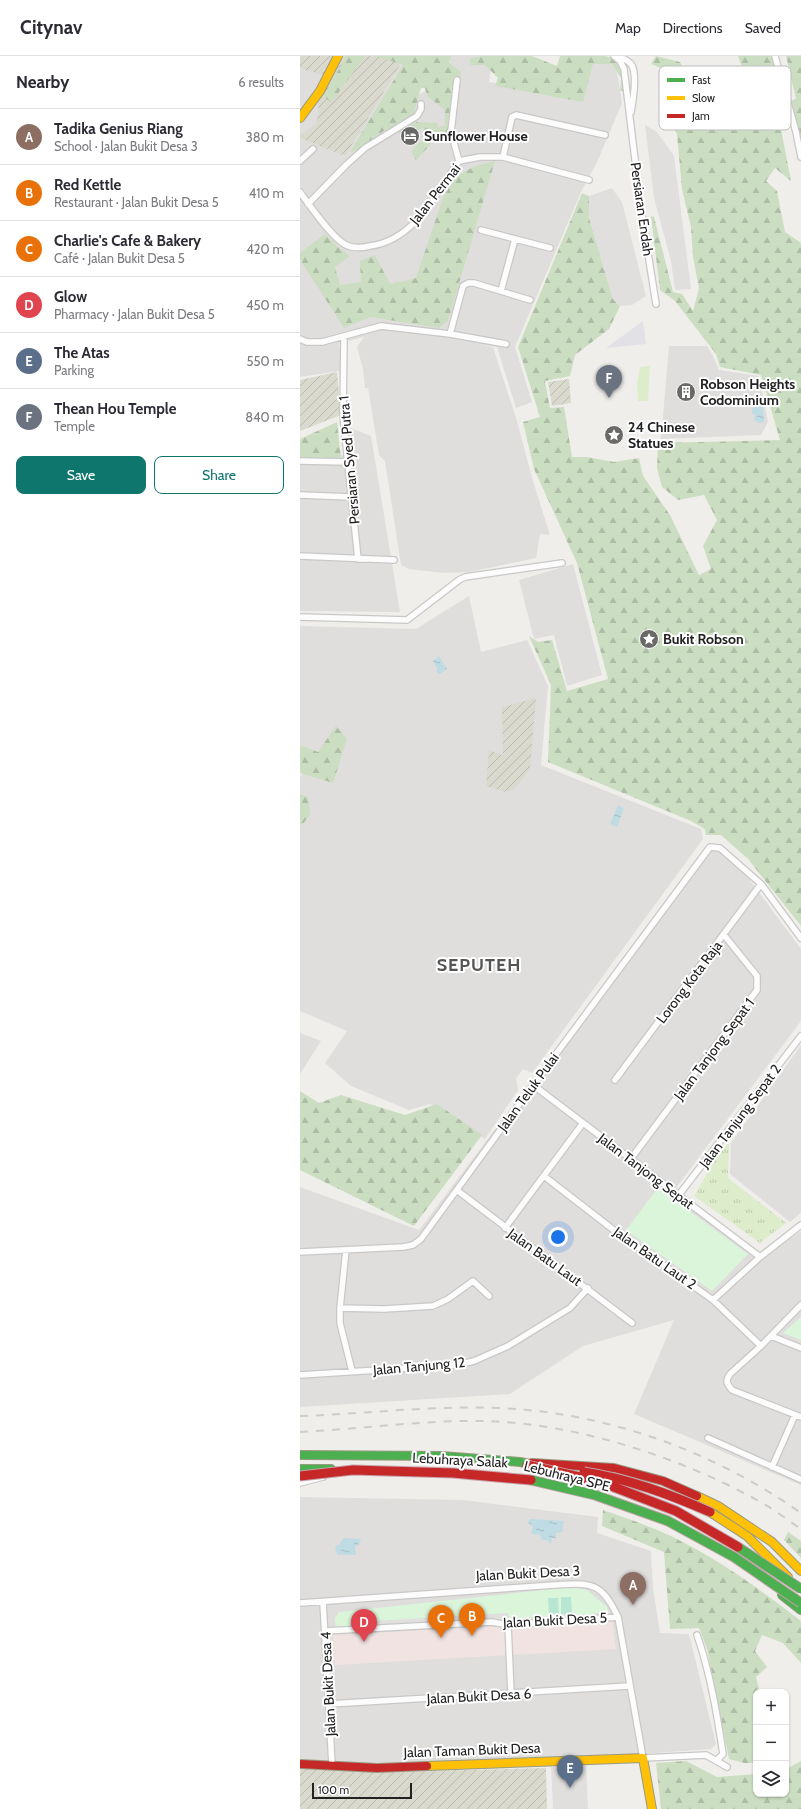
<!DOCTYPE html>
<html lang="en">
<head>
<meta charset="utf-8">
<style>
  :root { --surface:#fff; --page:#f7f7f7; --text:#2b2b33; --muted:#7c7c81; --line:#e1e1e2; --accent:#0f766e }
  body { margin:0; font-family:Cabin,sans-serif; background:var(--page); color:var(--text) }
  .controls { position:absolute; right:12px; bottom:12px; display:grid; overflow:hidden; border-radius:8px; box-shadow:0 1px 3px #0004 }
  .controls button { width:36px; height:36px; display:grid; place-items:center; padding:0; border:0; border-bottom:1px solid var(--line); background:var(--surface); color:var(--text); font:20px sans-serif }
  .scale { position:absolute; left:12px; bottom:10px; width:100px; box-sizing:border-box; padding-left:4px; border:2px solid #222; border-top:0; font-size:11px; line-height:14px; white-space:nowrap; color:#222; -webkit-text-stroke:3px #fff; paint-order:stroke }
  .you { position:absolute; left:258px; top:1181px; width:14px; height:14px; margin:-10px; border:3px solid #fff; border-radius:50%; background:#1a73e8; box-shadow:0 0 0 6px #1a73e833 }
  .badge { display:grid; place-items:center; width:26px; height:26px; border-radius:50%; background:var(--accent); color:#fff; font-size:13px; font-weight:700 }
  .pin { position:absolute; translate:-50% -33px; filter:drop-shadow(0 1px 2px #0008) }
  .pin::after { content:''; position:absolute; top:21px; width:14px; height:12px; background:inherit; clip-path:polygon(0 0,100% 0,50% 100%) }
  .list { margin:0; padding:0; list-style:none }
  h2 { display:flex; justify-content:space-between; align-items:center; height:52px; margin:0; padding:0 16px; font-size:17px }
  h2 small { font-size:13px; font-weight:400; color:var(--muted) }
  .list li { display:grid; grid-template-columns:26px 1fr auto; gap:12px; align-items:center; box-sizing:border-box; height:56px; padding:0 16px; border-top:1px solid var(--line) }
  .list b { display:block; font-size:15px; white-space:nowrap }
  .list p { margin:0; font-size:13px; white-space:nowrap; color:var(--muted) }
  .list em { font-size:13px; font-style:normal; color:var(--muted) }
  .actions { display:flex; gap:8px; padding:12px 16px }
  .actions a { flex:1; padding:9px 0; border:1px solid var(--accent); border-radius:8px; text-align:center; font-size:14px; color:var(--accent) }
  .actions .main { background:var(--accent); color:#fff }
  .icon { flex:none; width:22px; height:22px; fill:none; stroke:currentColor; stroke-width:2; stroke-linecap:round; stroke-linejoin:round }
  .map { position:relative; flex:none; width:501px; height:1753px; overflow:hidden }
  header { display:flex; align-items:center; gap:24px; box-sizing:border-box; height:56px; padding:0 20px; background:var(--surface); border-bottom:1px solid var(--line) }
  header strong { font-size:19px }
  nav { display:flex; gap:22px; margin-inline-start:auto; font-size:14px }
  main { display:flex }
  aside { flex:1; background:var(--surface) }
  .map>svg:first-child { display:block }
  .residential { fill:#dfdedc }
  .commercial { fill:#f1e3e1 }
  .construction { fill:url(#construction-furrows) }
  .grass { fill:url(#grass-tufts) }
  .forest { fill:url(#forest-firs) }
  .park { fill:#daf5da }
  .garden { fill:#ddeccb }
  .pitch { fill:#b7e6d2 }
  .parking { fill:#e0dfde }
  .plaza { fill:#e2e1e5 }
  .water { fill:url(#water-ripples) }
  .lines { fill:none; stroke-linecap:round; stroke-linejoin:round }
  .street-casing { stroke:#c9c8c7; stroke-width:8 }
  .fast-casing { stroke:#999a82; stroke-width:10 }
  .slow-casing { stroke:#999a82; stroke-width:10 }
  .jam-casing { stroke:#999a82; stroke-width:10 }
  .street { stroke:#fdfcfc; stroke-width:5.5 }
  .fast { stroke:#4caf50; stroke-width:8 }
  .slow { stroke:#ffc107; stroke-width:8 }
  .jam { stroke:#c62828; stroke-width:8 }
  .rail { stroke:#ccc; stroke-width:2; stroke-dasharray:8 8; stroke-linecap:butt }
  .fast-bridge-casing { stroke:#c5a2ac; stroke-width:11; stroke-linecap:butt }
  .jam-bridge-casing { stroke:#c5a2ac; stroke-width:11; stroke-linecap:butt }
  .fast-bridge { stroke:#4caf50; stroke-width:9 }
  .jam-bridge { stroke:#c62828; stroke-width:9 }
  .labels { text-anchor:middle; stroke-width:4; stroke-linejoin:round; paint-order:stroke }
  .poi-label { font-size:14px; font-weight:bold; fill:#222; stroke:#fff; text-anchor:start }
  .street-label { font-size:14px; fill:#222; stroke:#fff }
  .district-label { font-size:18px; font-weight:bold; letter-spacing:1px; fill:#555; stroke:#fff }
  .key { fill:#fff; stroke:#bdbdbd; stroke-width:1 }
  .key-label { font-size:11px; fill:#222 }
</style>
</head>
<body>
<header>
<strong>Citynav</strong>
<nav><a>Map</a><a>Directions</a><a>Saved</a></nav>
</header>
<main>
<aside>
<h2>Nearby<small>6 results</small></h2>
<ul class="list">
<li><span class="badge" style="background:#8d6e63">A</span><div><b>Tadika Genius Riang</b><p>School · Jalan Bukit Desa 3</p></div><em>380 m</em></li>
<li><span class="badge" style="background:#e8710a">B</span><div><b>Red Kettle</b><p>Restaurant · Jalan Bukit Desa 5</p></div><em>410 m</em></li>
<li><span class="badge" style="background:#e8710a">C</span><div><b>Charlie's Cafe &amp; Bakery</b><p>Café · Jalan Bukit Desa 5</p></div><em>420 m</em></li>
<li><span class="badge" style="background:#e0444e">D</span><div><b>Glow</b><p>Pharmacy · Jalan Bukit Desa 5</p></div><em>450 m</em></li>
<li><span class="badge" style="background:#5c6f8a">E</span><div><b>The Atas</b><p>Parking</p></div><em>550 m</em></li>
<li><span class="badge" style="background:#6b7280">F</span><div><b>Thean Hou Temple</b><p>Temple</p></div><em>840 m</em></li>
</ul>
<div class="actions"><a class="main">Save</a><a>Share</a></div>
</aside>
<div class="map">
<svg width="501" height="1753" viewBox="0 0 501 1753">
  <defs>
    <pattern id="construction-furrows" width="10" height="10" patternUnits="userSpaceOnUse"><rect width="10" height="10" fill="#d9d9cd"/><path d="M-1 1l2-2M0 10L10 0M9 11l2-2" fill="none" stroke="#babab0"/></pattern>
    <pattern id="grass-tufts" width="24" height="20" patternUnits="userSpaceOnUse"><rect width="24" height="20" fill="#ddeccb"/><path d="M3 7l-1-3M5 7V3M7 7l1-3M15 17l-1-3M17 17v-4M19 17l1-3" fill="none" stroke="#bdcaae"/></pattern>
    <pattern id="forest-firs" width="22" height="20" patternUnits="userSpaceOnUse"><rect width="22" height="20" fill="#cbdec1"/><path d="M5 1l3.5 6h-7zM16 11l3.5 6h-7z" fill="#aebea6"/></pattern>
    <pattern id="water-ripples" width="26" height="14" patternUnits="userSpaceOnUse"><rect width="26" height="14" fill="#bfdbe3"/><path d="M2 4q2-2 4 0t4 0M15 11q2-2 4 0t4 0" fill="none" stroke="#a4bcc2"/></pattern>
  </defs>
  <rect width="100%" height="100%" fill="#f0eeeb"/>
  <path class="residential" d="M0,0H105L118,39L158,17L147,2L148,0H193L189,26L274,41L297,0L316,11L322,47L298,104L281,136L215,291L232,346L216,352L197,291L175,287L193,291L217,365L232,422L250,479L240,478L236,502L169,516L143,517L109,513L101,509L85,405L79,399L68,332H65L63,313L57,291L64,281L39,287L51,372L71,380L100,556L0,555V402L45,399L39,315L0,321Z
    M369,290H407L414,302L419,314L459,320L468,366L461,379L361,383Z
    M273,508L302,619L267,630L254,579L234,583L219,524Z
    M169,540L181,596L227,584L248,630L241,709L401,773L403,783L232,1017L223,1013L216,1022L218,1034L185,1083L130,1048L109,1054L51,1030L25,1007L47,975L0,955V721L18,697L0,689V570L116,573Z
    M412,787L443,815L501,893V965L376,1132L463,1202L501,1175V1429L334,1358L374,1264L283,1290L210,1338L0,1351V1131L119,1174Z
    M0,977L21,985L0,1018Z
    M501,989V1157L490,1166L430,1118L431,1087Z
    M0,1441L163,1444L298,1461L297,1477L351,1495L353,1532L360,1577L389,1578L416,1688L411,1693L354,1697L89,1708L16,1706L0,1704Z"/>
  <path class="commercial" d="M312,1564L316,1593L35,1609L33,1579Z"/>
  <path class="construction" d="M0,0H32L23,19L0,12Z
    M45,0H83L100,9L45,100L0,82V80L17,67L19,45Z
    M37,316L41,359L0,375V324Z
    M269,323L271,347L252,350L248,326Z
    M236,642L230,713L214,734L206,736L186,730L189,694L203,699L202,651Z
    M246,1712L247,1753H0V1713L83,1716Z"/>
  <path class="grass" d="M429,1087L428,1122L486,1167L460,1187L394,1140L416,1102Z"/>
  <path class="forest" d="M46,0H65L31,47L24,40Z
    M76,0H151L149,6L161,16L150,82L132,87L116,104L111,95L125,81L123,72L102,81L98,76L117,66L137,67L138,71L145,70V54L127,40L125,32H121L113,60L82,76L57,94L50,96L103,9Z
    M184,0H232L257,10L260,0H305L315,3L323,20L324,35H320L321,22L312,8H293L283,46L195,30L198,22L185,9H170V2Z
    M356,0L380,6L395,37L459,50L476,47L491,125L475,112L466,125L477,135L485,176L501,187V870L448,803L421,779H406L405,773L391,765L248,706L251,629L229,580L238,586L252,584L267,635L308,623L277,507L234,413L223,366L240,361L218,291L282,137L289,140V161L313,243L320,250L309,273L275,299L270,320L245,325L250,352L264,351L272,401H287L314,406L339,402L343,420L370,459L399,519L411,513L403,490L417,464L404,439L378,444L362,431L357,412L358,387L480,384L461,319L420,311L416,298L375,245L360,234L351,160L354,161L373,236L382,238L393,255L399,232L393,201L391,171L382,133L377,78L360,54L376,32L379,20L351,8Z
    M438,0H472L474,10L444,17Z
    M486,0H501V90L489,45L496,43Z
    M195,105L148,265L139,272L70,261L44,272L0,204V197L25,178L39,192L50,200L35,211L40,229L61,226L60,205L75,199L90,228L116,222L143,142L155,121L175,110Z
    M37,366L42,412L33,403L0,404V383Z
    M36,670L47,683L33,727L0,717V689L18,696Z
    M0,738L8,741L10,759L2,769L0,768Z
    M0,1035L19,1047L41,1039L105,1059L137,1048L182,1079L114,1170L0,1114Z
    M303,1454C320,1460 338,1466 355,1473C407,1495 456,1530 501,1565V1607L483,1587L462,1579L455,1595L467,1611L456,1621L460,1636H456V1707H444L429,1703L407,1593L399,1572L370,1573L364,1496L302,1470Z
    M488,1476L501,1485V1502L484,1484Z
    M386,1705L417,1721L456,1718V1738H486V1713L501,1705V1753H361L356,1707Z"/>
  <path class="park" d="M358,1132L448,1198L412,1235L326,1174Z
    M501,1261V1284L483,1277Z
    M272,1531L287,1534L307,1551L309,1557L36,1572L35,1562L39,1556Z"/>
  <path class="garden" d="M350,310L348,345H338L337,329L340,311Z"/>
  <path class="pitch" d="M261,1541H271L272,1558L261,1559Z
    M248,1542H258L259,1559H249Z"/>
  <path class="parking" d="M345,69L357,76L374,100L391,233L375,234L371,205L354,142Z
    M312,132L322,146L346,240L332,249L320,250L313,243L289,161V140Z
    M208,1557L209,1562L47,1572L55,1566Z
    M286,1709L288,1753H253L251,1711Z"/>
  <path class="plaza" d="M343,265L346,288L306,292Z"/>
  <path class="water" d="M458,348L463,350L464,364L463,366L459,367L454,364L455,359L452,357V353Z
    M139,600L147,613L140,618L137,617V612L133,605Z
    M318,749L324,752L317,771L310,768Z
    M231,1463L264,1465L262,1476L256,1477V1482H252L251,1488L247,1484H242L239,1478L235,1479L231,1477L233,1471L227,1466Z
    M43,1482L61,1483L59,1488L55,1491L56,1499H38L35,1494L36,1490L40,1488Z"/>
  <g class="lines">
    <g class="street-casing">
      <path id="street" d="M314,0L320,5L324,13L341,153L356,248
        M317,0C322,2 328,4 331,8C338,17 333,45 331,56
        M475,0L496,76L501,101
        M157,24L151,76L159,105
        M203,101L212,61L216,59L305,79
        M0,105L13,93
        M0,136C10,150 32,182 46,189C54,193 62,192 70,190C115,184 135,138 159,105L180,101H203L289,124
        M8,148L46,109L65,92L117,60L121,53V48
        M181,174L250,192
        M201,235L215,183
        M150,278L163,230L168,227H174L230,244
        M44,280L43,360L58,503
        M0,283L7,286H22L81,270L150,278L206,288
        M0,405L48,406
        M0,439L52,441
        M0,500L94,504
        M0,561L107,564L159,524L165,521L262,507
        M315,1024L461,828
        M233,1029L460,1201
        M330,1104L457,934V920L424,879
        M244,1120L315,1175L413,1244L461,1290
        M158,1135L332,1267
        M378,1140L501,980
        M205,1172L283,1067
        M46,1194L40,1252V1267L52,1315
        M0,1196L103,1191L113,1189L121,1183L233,1029L410,791L420,792L461,828L501,882
        M413,1244L460,1201L501,1169
        M501,1249L461,1290L430,1318C425,1325 427,1328 432,1334L501,1361
        M40,1252L84,1253L133,1250L148,1243L173,1225L189,1240
        M471,1280L501,1292
        M0,1319L157,1309L174,1305L208,1290L270,1252L288,1232
        M408,1382L500,1423
        M472,1411L495,1359
        M0,1427L23,1421
        M23,1546L32,1709
        M0,1547L254,1529C291,1527 301,1525 318,1561L343,1702L406,1699L427,1711
        M208,1569L211,1638
        M25,1575L192,1566L208,1569L318,1561
        M397,1579C410,1616 417,1658 423,1698L416,1705
        M29,1648L329,1630"/>
    </g>
    <g class="fast-casing">
      <path id="fast" d="M0,1399L142,1400L220,1406L235,1409
        M0,1413H31
        M482,1539L501,1554"/>
    </g>
    <g class="slow-casing">
      <path id="slow" d="M0,62L20,35L38,0
        M397,1440L418,1450L472,1486L501,1515
        M410,1456L447,1480L488,1521
        M127,1710L343,1702L352,1753"/>
    </g>
    <g class="jam-casing">
      <path id="jam" d="M232,1407L314,1412L363,1425L397,1440
        M0,1708L77,1712L127,1710"/>
    </g>
    <use href="#street" class="street"/>
    <use href="#fast" class="fast"/>
    <use href="#slow" class="slow"/>
    <use href="#jam" class="jam"/>
    <path class="rail" d="M0,1360C66,1358 133,1349 200,1352C308,1357 413,1395 501,1457
      M0,1376C61,1373 123,1364 184,1365C273,1367 377,1400 455,1443C471,1451 486,1463 501,1473"/>
    <g class="fast-bridge-casing">
      <path id="fast-bridge" d="M231,1424L295,1439L368,1465L434,1501L501,1547
        M438,1491L501,1533"/>
    </g>
    <g class="jam-bridge-casing">
      <path id="jam-bridge" d="M227,1409L301,1426L376,1455L438,1491
        M284,1416C329,1423 369,1438 410,1456
        M0,1420L53,1414L153,1417L231,1424"/>
    </g>
    <use href="#fast-bridge" class="fast-bridge"/>
    <use href="#jam-bridge" class="jam-bridge"/>
  </g>
  <defs>
    <g id="hotel-disc" transform="scale(1)"><circle r="9.5" fill="#6a6968" stroke="#fff"/><path d="M-6-4.5h1.5V1H6V5H4.5V3h-9V5H-6ZM-4 0a1.8 1.8 0 1 1 3.6 0ZM.5 0V-2.5h3Q6-2.5 6 0Z" fill="#fff"/></g>
    <g id="building-disc" transform="scale(1)"><circle r="9.5" fill="#6a6968" stroke="#fff"/><path d="M-4-6H4V6H1V3H-1V6H-4ZM-2.5-4.3h1.7v1.8h-1.7ZM.8-4.3h1.7v1.8H.8ZM-2.5-1h1.7V.8h-1.7ZM.8-1h1.7V.8H.8Z" fill="#fff"/></g>
    <g id="sight-disc" transform="scale(1)"><circle r="9.5" fill="#6a6968" stroke="#fff"/><path d="M0-6L1.8-2.2L6-1.7L2.9 1.2L3.7 5.4L0 3.3L-3.7 5.4L-2.9 1.2L-6-1.7L-1.8-2.2Z" fill="#fff"/></g>
  </defs>
  <g fill-rule="evenodd">
    <use href="#hotel-disc" x="110" y="80"/>
    <use href="#building-disc" x="386" y="336"/>
    <use href="#sight-disc" x="314" y="379"/>
    <use href="#sight-disc" x="349" y="583"/>
  </g>
  <g class="labels">
    <g class="poi-label">
      <text x="124" y="85">Sunflower House</text>
      <text x="400" y="333">Robson Heights<tspan x="400" dy="16">Codominium</tspan></text>
      <text x="328" y="376">24 Chinese<tspan x="328" dy="16">Statues</tspan></text>
      <text x="363" y="588">Bukit Robson</text>
    </g>
    <g class="street-label">
      <text transform="translate(135 138) rotate(-52)" y="5">Jalan Permai</text>
      <text transform="translate(342 153) rotate(82)" y="5">Persiaran Endah</text>
      <text transform="translate(49 404) rotate(-95)" y="5">Persiaran Syed Putra 1</text>
      <text transform="translate(389 926) rotate(-53)" y="5">Lorong Kota Raja</text>
      <text transform="translate(414 993) rotate(-53)" y="5">Jalan Tanjong Sepat 1</text>
      <text transform="translate(228 1036) rotate(-54)" y="5">Jalan Teluk Pulai</text>
      <text transform="translate(440 1060) rotate(-53)" y="5">Jalan Tanjung Sepat 2</text>
      <text transform="translate(346 1115) rotate(37)" y="5">Jalan Tanjong Sepat</text>
      <text transform="translate(245 1201) rotate(36)" y="5">Jalan Batu Laut</text>
      <text transform="translate(355 1202) rotate(35)" y="5">Jalan Batu Laut 2</text>
      <text transform="translate(119 1310) rotate(-5)" y="5">Jalan Tanjung 12</text>
      <text transform="translate(160 1404) rotate(3)" y="5">Lebuhraya Salak</text>
      <text transform="translate(267 1420) rotate(14)" y="5">Lebuhraya SPE</text>
      <text transform="translate(228 1517) rotate(-3)" y="5">Jalan Bukit Desa 3</text>
      <text transform="translate(255 1564) rotate(-3)" y="5">Jalan Bukit Desa 5</text>
      <text transform="translate(28 1628) rotate(-93)" y="5">Jalan Bukit Desa 4</text>
      <text transform="translate(179 1640) rotate(-3)" y="5">Jalan Bukit Desa 6</text>
      <text transform="translate(172 1694) rotate(-2)" y="5">Jalan Taman Bukit Desa</text>
    </g>
    <g class="district-label">
      <text x="179" y="915">SEPUTEH</text>
    </g>
  </g>
  <rect x="359" y="10" width="132" height="64" rx="6" class="key"/>
  <rect x="367" y="22" width="18" height="4" fill="#4caf50"/>
  <rect x="367" y="40" width="18" height="4" fill="#ffc107"/>
  <rect x="367" y="58" width="18" height="4" fill="#c62828"/>
  <g class="key-label">
    <text x="392" y="28">Fast</text>
    <text x="392" y="46">Slow</text>
    <text x="392" y="64">Jam</text>
  </g>
</svg>
<div class="controls">
<button>+</button>
<button>−</button>
<button><svg class="icon" aria-label="layers" viewBox="0 0 24 24"><path d="M12 4l9 5-9 5-9-5zM3 14l9 5 9-5"/></svg></button>
</div>
<div class="scale">100 m</div>
<div class="you"></div>
<div class="pin badge" style="left:333px;top:1549px;background:#8d6e63">A</div>
<div class="pin badge" style="left:172px;top:1580px;background:#e8710a">B</div>
<div class="pin badge" style="left:141px;top:1582px;background:#e8710a">C</div>
<div class="pin badge" style="left:64px;top:1586px;background:#e0444e">D</div>
<div class="pin badge" style="left:270px;top:1732px;background:#5c6f8a">E</div>
<div class="pin badge" style="left:309px;top:342px;background:#6b7280">F</div>
</div>
</main>
</body>
</html>
